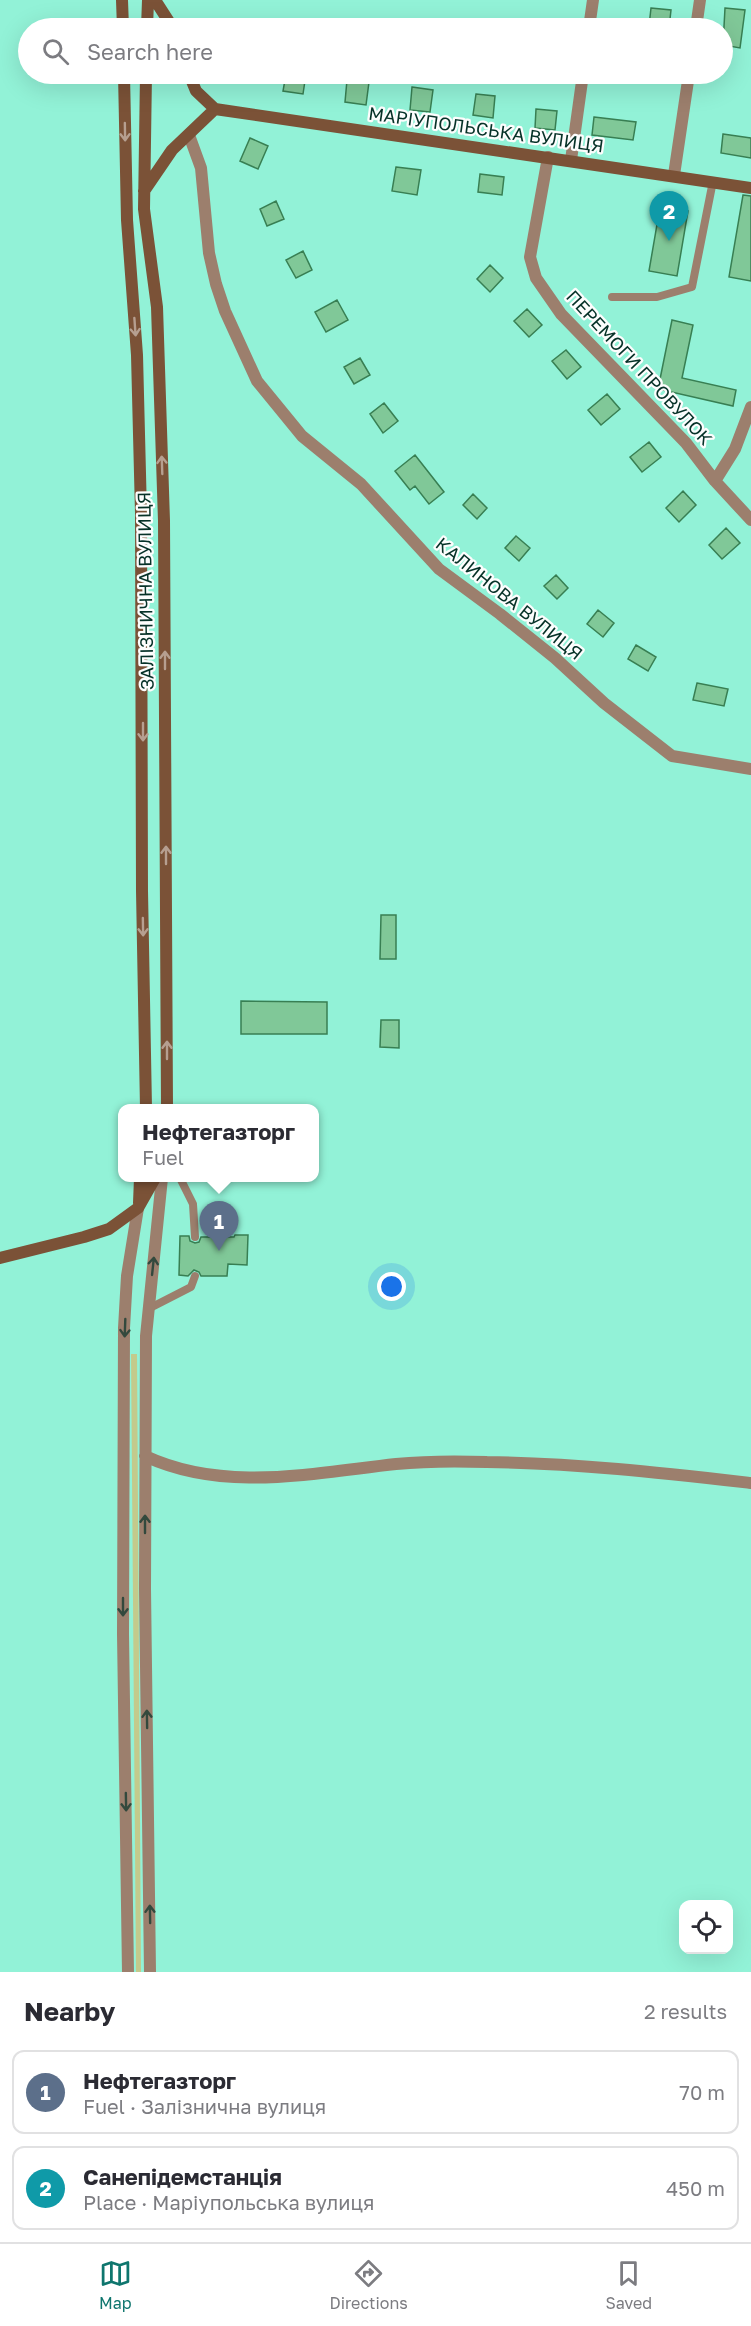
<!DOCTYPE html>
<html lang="en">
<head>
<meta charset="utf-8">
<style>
  :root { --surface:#fff; --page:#f2f2f3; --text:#2b2b33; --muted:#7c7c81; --line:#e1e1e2; --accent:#0f766e }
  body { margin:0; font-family:"Golos Text",sans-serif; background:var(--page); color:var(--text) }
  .controls { position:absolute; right:18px; bottom:18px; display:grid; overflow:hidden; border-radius:12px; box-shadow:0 6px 24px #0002 }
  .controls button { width:54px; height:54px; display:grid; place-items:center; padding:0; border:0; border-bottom:2px solid var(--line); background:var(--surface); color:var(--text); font:30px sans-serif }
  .you { position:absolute; left:392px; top:1287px; width:21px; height:21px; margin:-15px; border:4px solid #fff; border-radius:50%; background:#1a73e8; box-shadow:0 0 0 9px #1a73e833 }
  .badge { display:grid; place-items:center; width:39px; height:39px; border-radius:50%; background:var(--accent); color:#fff; font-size:20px; font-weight:700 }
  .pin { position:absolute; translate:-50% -50px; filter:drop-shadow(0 2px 3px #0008) }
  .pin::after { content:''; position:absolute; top:32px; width:21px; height:18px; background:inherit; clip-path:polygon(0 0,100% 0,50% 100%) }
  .popup { position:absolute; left:118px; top:1104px; width:201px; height:78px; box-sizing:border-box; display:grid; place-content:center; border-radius:12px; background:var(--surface); filter:drop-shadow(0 2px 4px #0005); font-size:20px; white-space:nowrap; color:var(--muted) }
  .popup b { font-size:22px; color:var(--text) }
  .popup::after { content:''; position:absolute; left:50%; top:100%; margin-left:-12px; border:12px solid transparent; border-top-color:var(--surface) }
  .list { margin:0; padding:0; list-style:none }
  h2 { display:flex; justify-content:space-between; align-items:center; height:78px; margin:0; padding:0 24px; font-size:26px }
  h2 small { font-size:20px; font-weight:400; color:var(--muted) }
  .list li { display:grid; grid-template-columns:39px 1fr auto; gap:18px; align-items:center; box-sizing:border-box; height:84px; margin:0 12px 12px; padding:0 12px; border:2px solid var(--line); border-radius:12px }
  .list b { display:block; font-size:22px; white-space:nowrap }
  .list p { margin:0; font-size:20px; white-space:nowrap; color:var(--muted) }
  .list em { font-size:20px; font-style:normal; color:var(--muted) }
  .icon { flex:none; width:33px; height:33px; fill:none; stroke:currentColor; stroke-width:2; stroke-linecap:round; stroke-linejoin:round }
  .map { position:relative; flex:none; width:751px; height:1972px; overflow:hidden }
  .search { position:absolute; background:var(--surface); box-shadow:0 6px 24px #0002; left:18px; right:18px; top:18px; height:66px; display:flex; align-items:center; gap:15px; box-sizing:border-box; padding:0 21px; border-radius:33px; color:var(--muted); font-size:22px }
  .sheet { height:270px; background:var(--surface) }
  nav { display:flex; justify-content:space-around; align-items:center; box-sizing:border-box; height:84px; border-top:2px solid var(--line); background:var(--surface); font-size:16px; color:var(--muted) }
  nav a { display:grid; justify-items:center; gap:3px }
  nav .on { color:var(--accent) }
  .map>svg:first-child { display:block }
  .green { fill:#c3ca8c }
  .building { fill:#80c898; stroke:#387f53; stroke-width:1.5 }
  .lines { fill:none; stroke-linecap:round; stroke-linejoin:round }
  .lane { stroke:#9c7f6d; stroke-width:8 }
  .street { stroke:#9c7f6d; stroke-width:12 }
  .secondary { stroke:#7b5237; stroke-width:12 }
  .oneway { stroke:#b69f90 }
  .oneway2 { stroke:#33493d }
  .labels { text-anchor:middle; stroke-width:4.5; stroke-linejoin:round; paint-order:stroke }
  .street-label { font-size:18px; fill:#063228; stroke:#fdfdfd }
</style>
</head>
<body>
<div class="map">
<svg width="751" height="1972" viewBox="0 0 751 1972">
  <rect width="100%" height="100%" fill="#92f2d7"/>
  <path class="green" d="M131,1354H137L141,1972H136Z"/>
  <path class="building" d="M651,8L671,10L669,28L649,26Z
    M725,8L745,10L740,48L723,45Z
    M286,74H306L303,94L283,91Z
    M347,80L369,82L366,105L345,102Z
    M412,87L433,90L430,112L410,110Z
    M476,94L495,96L493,118L473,115Z
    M536,109L557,111L555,130L535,128Z
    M594,117L636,122L633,140L592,135Z
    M723,134L751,138V158L721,153Z
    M250,138L268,146L258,169L240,161Z
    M396,167L421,170L417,195L392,191Z
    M480,174L504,177L502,195L478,192Z
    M743,195L751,196V281L729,277Z
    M276,201L284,219L267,226L260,209Z
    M660,207L688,211L677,276L649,271Z
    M303,251L312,270L296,278L286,260Z
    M490,265L503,278L490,292L477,279Z
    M337,300L348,320L326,332L315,312Z
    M527,309L542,325L529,337L514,321Z
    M672,320L693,325L682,378L736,390L733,406L658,389Z
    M566,350L581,367L567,379L552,361Z
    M360,358L370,375L354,384L344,367Z
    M607,394L620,409L601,425L588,410Z
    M384,403L398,421L383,433L370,414Z
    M649,442L661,457L642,472L630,457Z
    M415,455L444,492L429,504L415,486L410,490L395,471Z
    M683,491L696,505L679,522L666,508Z
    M473,494L487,508L477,519L463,505Z
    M726,528L740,543L722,559L709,545Z
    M516,536L530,548L519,561L505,548Z
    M556,575L568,588L557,599L544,586Z
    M598,610L614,623L603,637L587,624Z
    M636,645L656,657L648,671L628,659Z
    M697,683L728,689L724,706L693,700Z
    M381,915H396V959H380Z
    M241,1001L327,1002V1034H241Z
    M381,1020H399V1048L380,1047Z
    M235,1235H248L247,1265L228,1264L227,1276H201L199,1272L194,1270L188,1276L179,1275L180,1236H189L190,1241L195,1243L199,1242L201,1237H234Z"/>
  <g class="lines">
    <path class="lane" d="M612,297H657L692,287L713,181
      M180,1178L193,1204L195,1237
      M148,1309L191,1287L195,1276"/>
    <path class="street" d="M589,28L593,0
      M696,28L700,0
      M189,135L201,168L209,253L216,284L225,311L257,381L302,436L361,484L439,569L500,614L555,658L604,703L672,756L751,769
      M548,157L530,257L536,278L561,314L686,443L715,481L751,520
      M571,160L583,74
      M674,175L689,74
      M715,481L735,449L751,407
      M145,1456C224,1493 313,1473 396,1464C426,1461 458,1461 487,1462C576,1463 663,1473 751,1483
      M128,1972L123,1634L124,1328L127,1276L138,1208
      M150,1972L145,1589L146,1336L162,1178"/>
    <path class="secondary" d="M122,0L123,28
      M155,0L173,28
      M147,28L148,0
      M124,74L127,220L137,355L141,513L142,891L146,1108
      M146,74L144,209L157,307L164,521L167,1108
      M189,74L196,91L215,109
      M215,109L751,188
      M144,191L172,150L215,109
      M139,1203L140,1178
      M0,1258L84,1237L109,1229L138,1208L155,1178"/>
  </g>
  <defs><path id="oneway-shaft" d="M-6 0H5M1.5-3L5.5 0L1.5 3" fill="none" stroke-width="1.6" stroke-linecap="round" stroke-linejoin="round" transform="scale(1.5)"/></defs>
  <g class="oneway">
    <use href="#oneway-shaft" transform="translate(125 132) rotate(89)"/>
    <use href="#oneway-shaft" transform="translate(135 327) rotate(86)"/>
    <use href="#oneway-shaft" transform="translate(162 465) rotate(-92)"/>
    <use href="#oneway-shaft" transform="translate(165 660) rotate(-90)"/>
    <use href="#oneway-shaft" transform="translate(143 732) rotate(90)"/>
    <use href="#oneway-shaft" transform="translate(166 855) rotate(-90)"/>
    <use href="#oneway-shaft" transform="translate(143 927) rotate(89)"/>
    <use href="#oneway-shaft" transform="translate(167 1050) rotate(-90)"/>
  </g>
  <g class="oneway2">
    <use href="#oneway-shaft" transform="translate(153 1266) rotate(-84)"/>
    <use href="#oneway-shaft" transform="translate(125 1328) rotate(92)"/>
    <use href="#oneway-shaft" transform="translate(145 1524) rotate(-90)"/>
    <use href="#oneway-shaft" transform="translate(123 1607) rotate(90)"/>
    <use href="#oneway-shaft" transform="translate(147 1719) rotate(-91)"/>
    <use href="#oneway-shaft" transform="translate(126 1802) rotate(89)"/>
    <use href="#oneway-shaft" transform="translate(150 1914) rotate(-91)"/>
  </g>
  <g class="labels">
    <g class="street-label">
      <text transform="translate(486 130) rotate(8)" y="6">МАРІУПОЛЬСЬКА ВУЛИЦЯ</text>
      <text transform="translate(639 368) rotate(47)" y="6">ПЕРЕМОГИ ПРОВУЛОК</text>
      <text transform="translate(146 591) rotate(-91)" y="6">ЗАЛІЗНИЧНА ВУЛИЦЯ</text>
      <text transform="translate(509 599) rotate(39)" y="6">КАЛИНОВА ВУЛИЦЯ</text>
    </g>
  </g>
</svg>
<div class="controls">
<button><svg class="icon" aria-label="locate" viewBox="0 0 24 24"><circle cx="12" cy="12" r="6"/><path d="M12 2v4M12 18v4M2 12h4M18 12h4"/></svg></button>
</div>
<div class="you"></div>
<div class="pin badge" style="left:219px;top:1251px;background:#5c6f8a">1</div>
<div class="popup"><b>Нефтегазторг</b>Fuel</div>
<div class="pin badge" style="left:669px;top:241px;background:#0f9aa8">2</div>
<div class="search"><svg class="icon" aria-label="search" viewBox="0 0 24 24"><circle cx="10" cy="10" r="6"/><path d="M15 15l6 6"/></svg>Search here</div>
</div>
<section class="sheet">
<h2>Nearby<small>2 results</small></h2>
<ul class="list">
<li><span class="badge" style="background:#5c6f8a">1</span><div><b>Нефтегазторг</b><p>Fuel · Залізнична вулиця</p></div><em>70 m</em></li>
<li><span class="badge" style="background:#0f9aa8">2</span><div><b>Санепідемстанція</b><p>Place · Маріупольська вулиця</p></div><em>450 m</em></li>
</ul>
</section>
<nav>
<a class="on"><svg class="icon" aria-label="map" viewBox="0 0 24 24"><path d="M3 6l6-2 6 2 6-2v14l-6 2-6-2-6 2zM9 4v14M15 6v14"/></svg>Map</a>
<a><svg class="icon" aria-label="directions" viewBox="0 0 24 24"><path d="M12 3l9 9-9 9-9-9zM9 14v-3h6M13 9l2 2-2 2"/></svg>Directions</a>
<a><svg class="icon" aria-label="saved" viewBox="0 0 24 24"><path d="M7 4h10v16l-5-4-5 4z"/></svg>Saved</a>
</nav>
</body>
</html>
